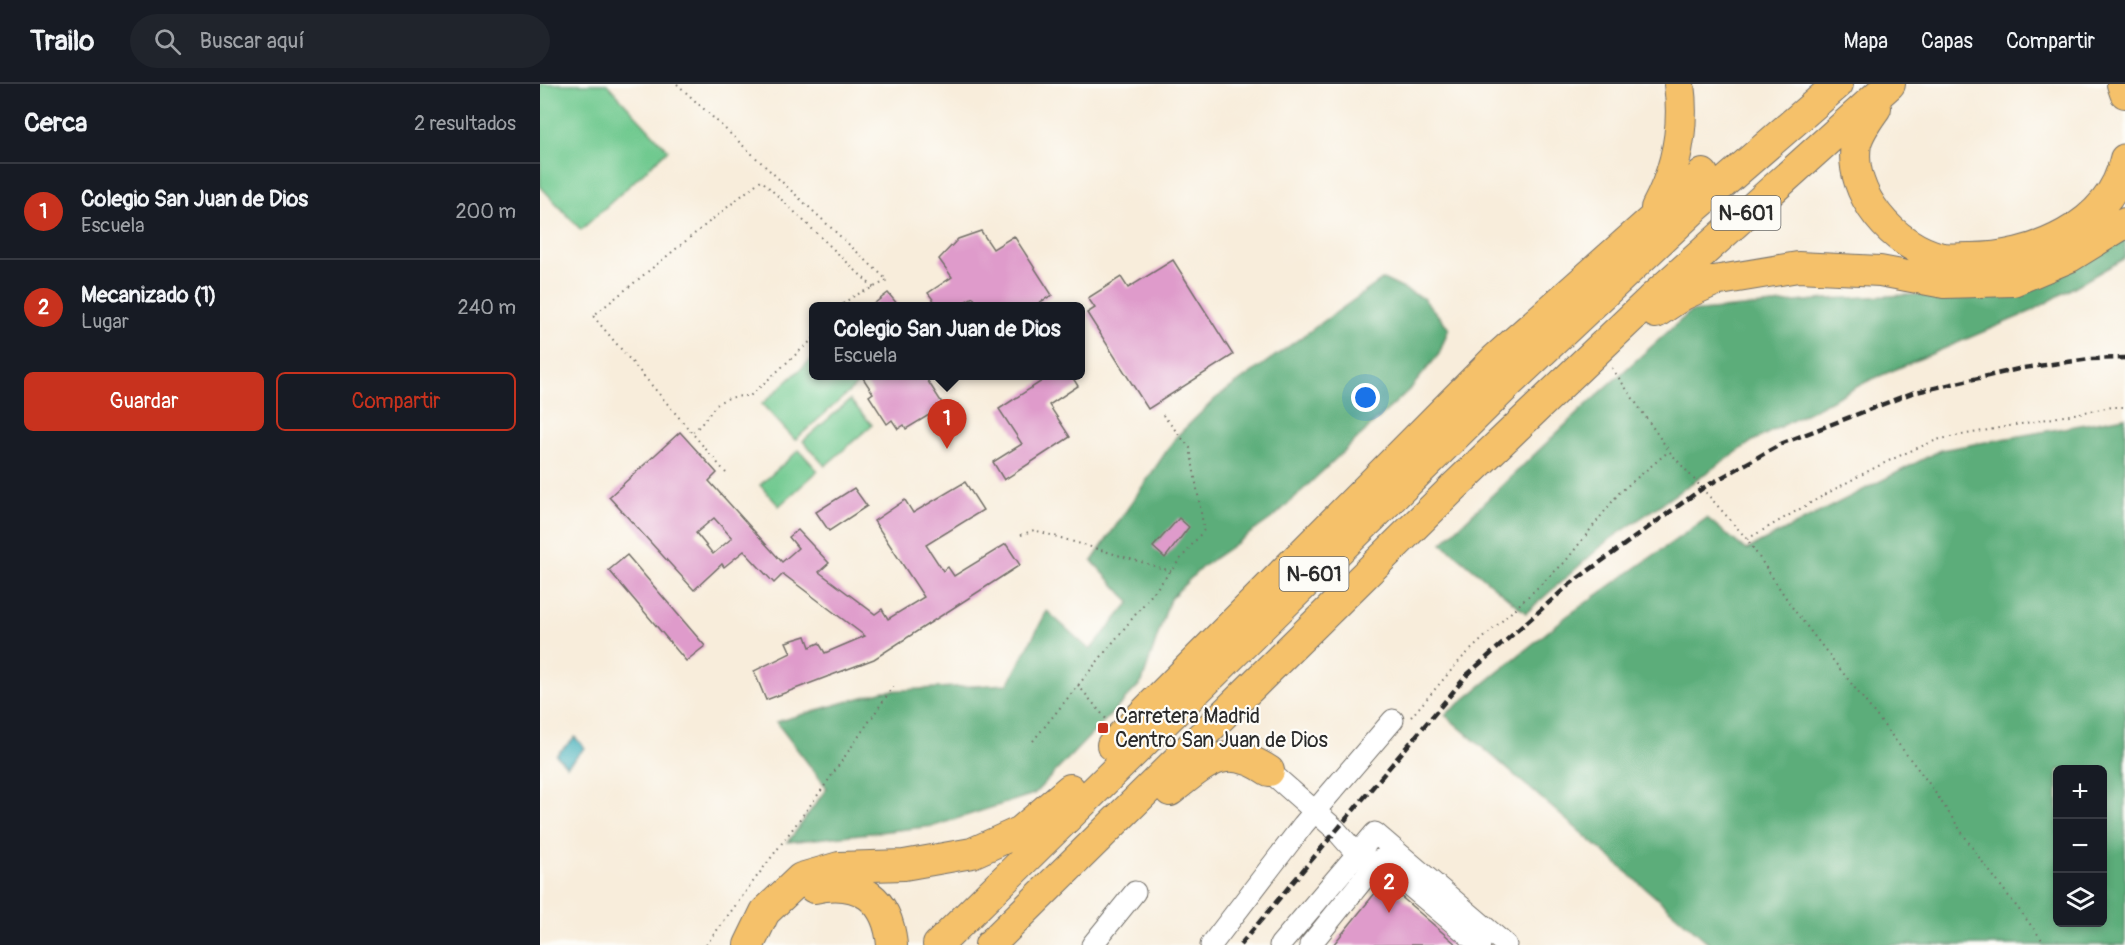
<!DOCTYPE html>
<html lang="es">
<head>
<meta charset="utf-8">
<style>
  :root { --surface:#171b24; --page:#20242c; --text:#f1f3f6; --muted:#9ea1a6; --line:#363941; --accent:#c8321e }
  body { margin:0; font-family:Pangolin,sans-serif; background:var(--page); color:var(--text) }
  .controls { position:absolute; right:18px; bottom:18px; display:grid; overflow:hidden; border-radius:9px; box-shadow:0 3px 9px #0003 }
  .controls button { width:54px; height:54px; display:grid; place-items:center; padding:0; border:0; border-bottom:2px solid var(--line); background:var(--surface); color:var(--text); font:30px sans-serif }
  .you { position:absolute; left:826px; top:314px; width:21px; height:21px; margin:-15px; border:4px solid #fff; border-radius:50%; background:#1a73e8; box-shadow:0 0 0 9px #1a73e833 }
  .badge { display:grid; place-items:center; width:39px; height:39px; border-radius:50%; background:var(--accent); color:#fff; font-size:20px; font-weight:700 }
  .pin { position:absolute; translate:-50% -50px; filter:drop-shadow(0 2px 3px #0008) }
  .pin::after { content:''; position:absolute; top:32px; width:21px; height:18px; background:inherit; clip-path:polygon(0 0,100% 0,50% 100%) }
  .popup { position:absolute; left:269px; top:218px; width:276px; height:78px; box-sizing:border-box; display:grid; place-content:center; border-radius:9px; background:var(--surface); filter:drop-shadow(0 2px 4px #0005); font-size:20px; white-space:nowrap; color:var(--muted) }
  .popup b { font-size:22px; color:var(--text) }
  .popup::after { content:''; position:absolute; left:50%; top:100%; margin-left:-12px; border:12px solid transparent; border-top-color:var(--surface) }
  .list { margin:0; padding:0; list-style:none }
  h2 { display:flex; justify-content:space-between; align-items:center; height:78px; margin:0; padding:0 24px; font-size:26px }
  h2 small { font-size:20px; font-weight:400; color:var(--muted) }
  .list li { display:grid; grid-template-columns:39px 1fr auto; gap:18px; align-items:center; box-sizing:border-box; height:96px; padding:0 24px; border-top:2px solid var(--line) }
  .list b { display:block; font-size:22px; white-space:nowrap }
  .list p { margin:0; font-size:20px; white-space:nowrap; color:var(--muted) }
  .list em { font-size:20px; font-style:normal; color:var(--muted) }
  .actions { display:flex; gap:12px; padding:18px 24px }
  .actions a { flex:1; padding:14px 0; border:2px solid var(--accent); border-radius:9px; text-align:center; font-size:21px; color:var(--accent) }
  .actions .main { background:var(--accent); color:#fff }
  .icon { flex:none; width:33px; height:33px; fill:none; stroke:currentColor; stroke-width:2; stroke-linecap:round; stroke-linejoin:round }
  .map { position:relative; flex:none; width:1585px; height:861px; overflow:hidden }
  header { display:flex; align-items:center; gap:36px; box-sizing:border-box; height:84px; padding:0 30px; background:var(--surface); border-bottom:2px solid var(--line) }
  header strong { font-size:28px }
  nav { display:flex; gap:33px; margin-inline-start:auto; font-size:21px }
  .search { width:420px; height:54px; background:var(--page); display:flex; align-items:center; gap:15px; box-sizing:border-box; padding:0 21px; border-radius:33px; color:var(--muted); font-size:22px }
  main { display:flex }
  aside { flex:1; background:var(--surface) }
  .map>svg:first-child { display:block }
  .green { fill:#6fc98f; stroke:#4d7a5d; stroke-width:1.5 }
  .forest { fill:#5bad7a; stroke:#436c52; stroke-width:1.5; fill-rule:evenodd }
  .water { fill:#3bacb7; stroke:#336c71; stroke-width:1.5 }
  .building { fill:#df9bcb; fill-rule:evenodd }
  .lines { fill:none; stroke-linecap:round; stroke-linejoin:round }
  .minor-casing { stroke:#736f69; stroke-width:23 }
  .highway-casing { stroke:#736f69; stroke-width:32 }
  .path { stroke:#736f69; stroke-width:2; stroke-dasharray:1.5 4.5; stroke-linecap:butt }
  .minor { stroke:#fff; stroke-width:21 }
  .highway { stroke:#f5c16b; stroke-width:30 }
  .rail { stroke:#2b2b2b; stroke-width:4.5; stroke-dasharray:9 4.5; stroke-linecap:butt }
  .poi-dot { fill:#c8321e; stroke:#fdfcf7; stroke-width:2 }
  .labels { text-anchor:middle; stroke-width:4.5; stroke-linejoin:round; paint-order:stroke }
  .shield { fill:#fdfcf7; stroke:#6a6a68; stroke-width:1.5 }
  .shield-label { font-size:20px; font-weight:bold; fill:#2b2b2b }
  .poi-label { font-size:21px; fill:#2b2b2b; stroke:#fdfcf7; text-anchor:start }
</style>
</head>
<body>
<header>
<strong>Trailo</strong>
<div class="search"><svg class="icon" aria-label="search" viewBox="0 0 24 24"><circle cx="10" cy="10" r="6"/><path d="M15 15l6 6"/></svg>Buscar aquí</div>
<nav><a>Mapa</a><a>Capas</a><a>Compartir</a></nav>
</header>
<main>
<aside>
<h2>Cerca<small>2 resultados</small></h2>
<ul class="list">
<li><span class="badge">1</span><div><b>Colegio San Juan de Dios</b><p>Escuela</p></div><em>200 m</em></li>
<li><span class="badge">2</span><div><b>Mecanizado (1)</b><p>Lugar</p></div><em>240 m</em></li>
</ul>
<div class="actions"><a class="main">Guardar</a><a>Compartir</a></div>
</aside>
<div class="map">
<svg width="1585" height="861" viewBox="0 0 1585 861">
  <rect width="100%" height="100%" fill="#fdfcf7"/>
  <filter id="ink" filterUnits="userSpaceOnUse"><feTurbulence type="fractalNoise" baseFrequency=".0167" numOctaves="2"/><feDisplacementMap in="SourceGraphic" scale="12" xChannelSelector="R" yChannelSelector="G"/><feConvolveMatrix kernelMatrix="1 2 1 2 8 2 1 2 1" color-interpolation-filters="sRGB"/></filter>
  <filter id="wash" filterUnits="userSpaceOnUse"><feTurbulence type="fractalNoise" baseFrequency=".008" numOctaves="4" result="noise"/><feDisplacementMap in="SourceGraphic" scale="24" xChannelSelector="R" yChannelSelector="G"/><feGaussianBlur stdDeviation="1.35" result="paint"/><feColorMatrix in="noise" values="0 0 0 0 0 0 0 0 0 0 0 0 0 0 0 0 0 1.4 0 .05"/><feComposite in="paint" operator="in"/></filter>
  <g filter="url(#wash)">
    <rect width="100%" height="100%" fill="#f8eddb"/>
    <path class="green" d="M0,0H67L128,66L41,146L0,102Z
      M273,274L274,292H312L319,299L255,356L222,320Z
      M310,316L332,341L285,382L263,357Z
      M259,366L278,387L239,422L220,401Z"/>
    <path class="forest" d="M1585,155V174L1492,227L1328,297L1213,357L1066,458L986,529L902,459L1043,324L1150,228L1287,215L1387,210Z
      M843,195L883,214L909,244L899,270L872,303L735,432L662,483L630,515L602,598L494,710L394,742L248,758L287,704L236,638L344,607L468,600L507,527L550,566L590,518L552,477L636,353L676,314Z
      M1585,333V861H1171L905,631L1027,532L1167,434L1206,466L1401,366ZM1518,686H1562V838H1518Z"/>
    <path class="water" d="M35,653L45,664L27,682L16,671Z"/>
    <g id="blocks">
      <path class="building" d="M441,147L453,165L474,152L512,211L494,222H439L433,213L418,222H398L388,209L412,193L399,175L418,155Z
        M633,176L693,271L608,325L547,229L555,224L548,214L581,193L588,204Z
        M348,209L359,222H331Z
        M321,291H384L404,322L366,345L364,341L358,345L352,336L347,340L329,312L333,309Z
        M511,291H531L538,302L509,321L530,353L464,396L453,378L482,360L459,325Z
        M140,348L177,389L169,397L242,478L258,464L249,453L258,446L289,479L279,488L335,530L342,525L348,535L384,513L334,437L365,416L373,429L425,398L443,426L386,461L403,487L408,483L414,492L466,460L480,481L334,575L226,616L214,587L251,569L246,558L266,552L270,563L279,559L285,569L325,552L243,490L234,499L204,467L184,483L182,480L154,506L69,413ZM174,434L192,454L173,470L156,449Z
        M314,404L327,422L289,447L276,428Z
        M639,434L649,443L625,474L613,463Z
        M87,471L165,562L146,577L69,486Z
        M844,798L917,861H793Z"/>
    </g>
  </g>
  <g filter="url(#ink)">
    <use href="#blocks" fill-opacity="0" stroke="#736f69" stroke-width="1.5"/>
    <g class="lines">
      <g class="minor-casing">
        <path id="minor" d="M729,687L795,745L816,769
          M552,861L595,808
          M671,861L763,741L853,636
          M740,861L835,749L966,861
          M770,861L839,776L940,861"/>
      </g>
      <g class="highway-casing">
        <path id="highway" d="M1582,0L1585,9
          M1336,24C1329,34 1319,47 1316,60C1308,110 1354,163 1402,174C1410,175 1420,174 1429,174C1492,175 1571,142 1585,75
          M1116,124C1136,86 1145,44 1139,0
          M1116,229L1143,211L1174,197L1258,183L1340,187L1404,199L1473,197L1530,173L1585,139
          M572,661L955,275L1163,90
          M630,707C666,679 685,657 729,687
          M274,804C320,794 348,815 352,861
          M209,861L225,828L261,794L299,783L364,781L432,769L481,747L530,705
          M398,861L969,299L1155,124L1298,0
          M450,861L914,403L1110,216L1350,0"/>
      </g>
      <path class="path" d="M137,0L347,196C332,206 313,209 301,222
        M1072,284L1129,367L1207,455L1254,526L1388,698L1438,772L1506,861
        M153,348C178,327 169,312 210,312L274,254
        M186,389L53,232L221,96L334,204
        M481,451L494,446L631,487
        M1207,455C1269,421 1332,380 1400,355L1572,323H1585
        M538,601L567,636
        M871,633L921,575L1025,478L1079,409L1129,367
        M493,657L664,446L650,364L622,330
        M166,861L283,704L355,600"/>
      <use href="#minor" class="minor"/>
      <use href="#highway" class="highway"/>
      <path class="rail" d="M700,861L928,590L1030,500L1163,404L1243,359L1372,309L1483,284L1550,275L1585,274"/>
    </g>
  </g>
  <rect class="poi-dot" x="557" y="638" width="12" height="12" rx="3"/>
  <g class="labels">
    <g class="shield">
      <rect x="1171.5" y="112" width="69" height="34" rx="4.5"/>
      <rect x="739.5" y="473" width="69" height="34" rx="4.5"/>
    </g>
    <g class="shield-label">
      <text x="1206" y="136">N-601</text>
      <text x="774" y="497">N-601</text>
    </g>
    <g class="poi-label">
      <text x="575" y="639">Carretera Madrid<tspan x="575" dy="24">Centro San Juan de Dios</tspan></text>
    </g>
  </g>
</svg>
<div class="controls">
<button>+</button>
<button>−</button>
<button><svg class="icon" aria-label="layers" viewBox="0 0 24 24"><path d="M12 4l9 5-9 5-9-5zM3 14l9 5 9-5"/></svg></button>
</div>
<div class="you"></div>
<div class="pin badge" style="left:407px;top:365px">1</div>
<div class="popup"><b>Colegio San Juan de Dios</b>Escuela</div>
<div class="pin badge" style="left:849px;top:829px">2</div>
</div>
</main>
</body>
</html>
